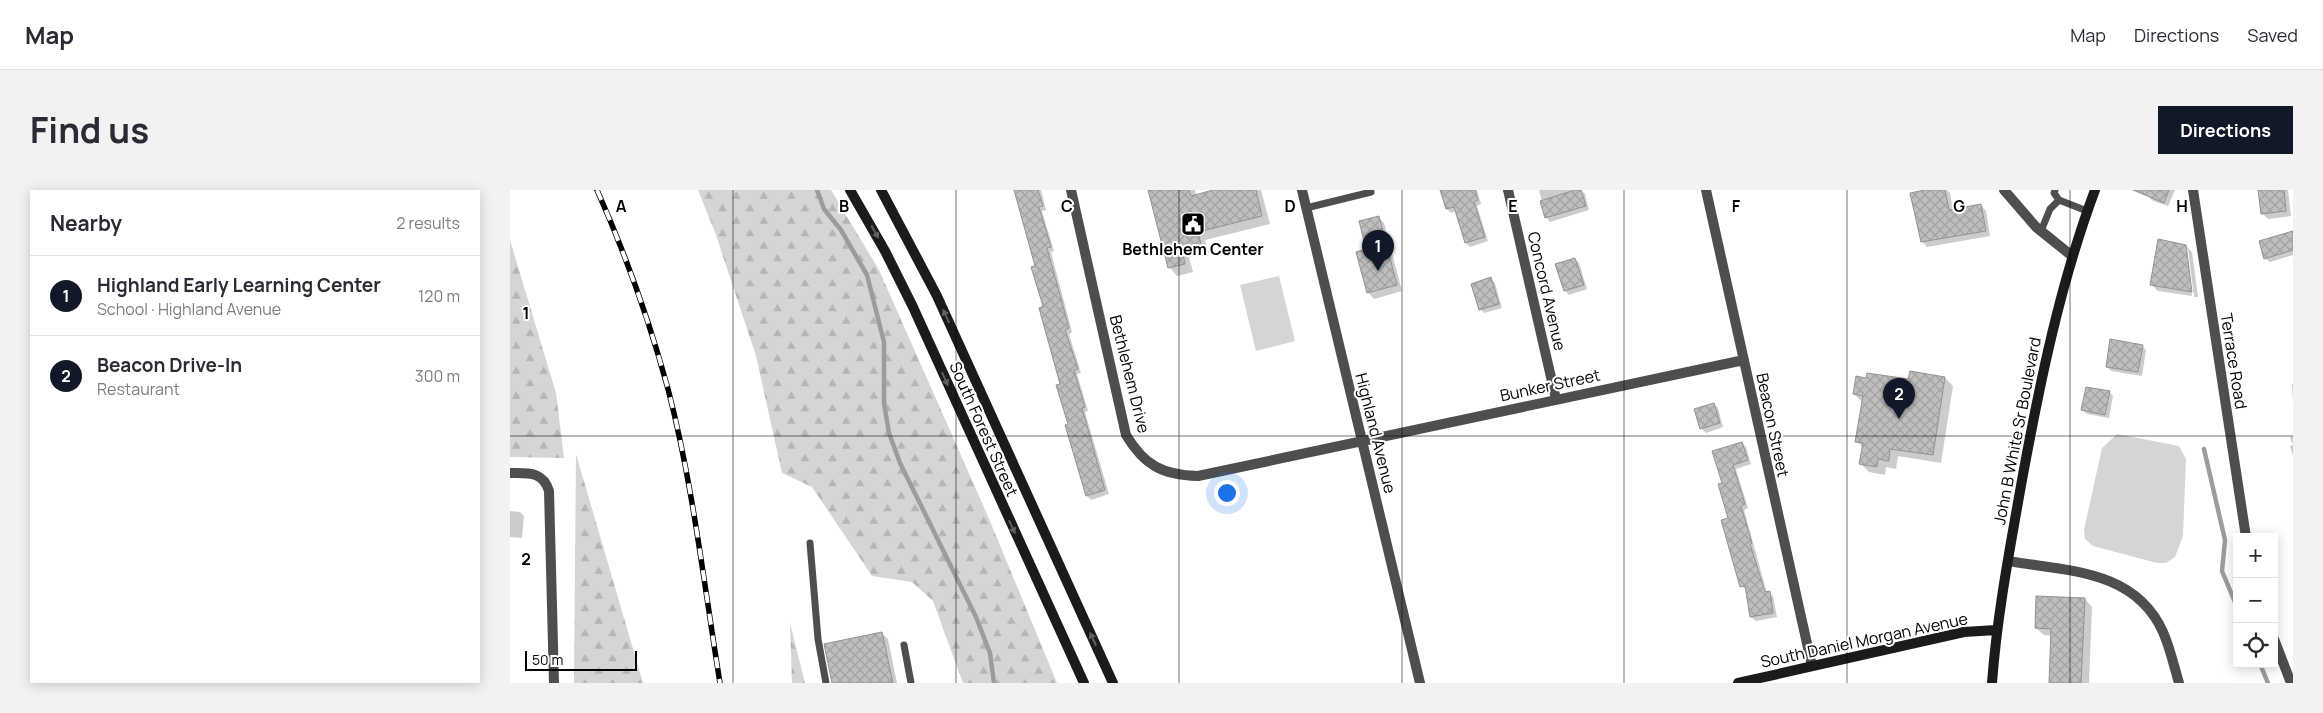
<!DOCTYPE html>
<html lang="en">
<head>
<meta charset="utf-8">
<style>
  :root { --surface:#fff; --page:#f2f2f3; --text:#2b2b33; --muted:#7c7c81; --line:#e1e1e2; --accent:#111827 }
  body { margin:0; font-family:Manrope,sans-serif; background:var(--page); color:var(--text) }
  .controls { position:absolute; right:15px; bottom:15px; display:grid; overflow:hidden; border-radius:0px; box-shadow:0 2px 12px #0003 }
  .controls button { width:45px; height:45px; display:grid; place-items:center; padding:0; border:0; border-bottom:1px solid var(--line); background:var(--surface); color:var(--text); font:25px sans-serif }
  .scale { position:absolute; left:15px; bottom:12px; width:112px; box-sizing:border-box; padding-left:5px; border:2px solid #000; border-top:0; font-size:14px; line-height:18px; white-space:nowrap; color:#000; -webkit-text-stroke:4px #fff; paint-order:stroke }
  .you { position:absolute; left:716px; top:302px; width:18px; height:18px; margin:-12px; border:4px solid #fff; border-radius:50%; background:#1a73e8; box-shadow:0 0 0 8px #1a73e833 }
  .badge { display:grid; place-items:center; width:32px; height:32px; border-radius:50%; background:var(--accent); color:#fff; font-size:16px; font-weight:700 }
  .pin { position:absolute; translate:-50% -41px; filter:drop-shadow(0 1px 2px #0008) }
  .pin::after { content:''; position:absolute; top:26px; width:18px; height:15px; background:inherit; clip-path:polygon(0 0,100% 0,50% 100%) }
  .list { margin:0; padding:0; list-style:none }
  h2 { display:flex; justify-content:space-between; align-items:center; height:65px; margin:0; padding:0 20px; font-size:21px }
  h2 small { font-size:16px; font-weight:400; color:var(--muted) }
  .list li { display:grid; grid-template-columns:32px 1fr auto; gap:15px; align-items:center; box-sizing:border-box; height:80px; padding:0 20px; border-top:1px solid var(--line) }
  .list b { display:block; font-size:19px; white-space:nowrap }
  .list p { margin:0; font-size:16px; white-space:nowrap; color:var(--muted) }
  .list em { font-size:16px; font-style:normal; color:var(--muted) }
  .icon { flex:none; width:28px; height:28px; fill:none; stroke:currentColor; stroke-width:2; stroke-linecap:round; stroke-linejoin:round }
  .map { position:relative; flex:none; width:1783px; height:493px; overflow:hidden; border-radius:0px }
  header { display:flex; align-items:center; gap:30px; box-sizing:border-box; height:70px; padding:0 25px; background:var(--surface); border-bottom:1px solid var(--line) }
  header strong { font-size:24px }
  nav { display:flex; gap:28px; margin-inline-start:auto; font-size:18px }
  .intro { display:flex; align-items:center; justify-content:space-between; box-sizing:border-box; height:120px; padding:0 30px }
  h1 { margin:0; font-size:35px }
  .button { padding:12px 22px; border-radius:0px; background:var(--accent); color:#fff; font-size:18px; font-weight:700 }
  main { display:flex; gap:30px; padding:0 30px }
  aside { flex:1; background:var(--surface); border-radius:0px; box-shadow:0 2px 12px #0003 }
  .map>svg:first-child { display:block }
  .green { fill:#d5d5d5 }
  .forest { fill:url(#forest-firs) }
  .shadow { fill:#0003 }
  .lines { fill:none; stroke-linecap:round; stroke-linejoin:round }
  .stream { stroke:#9c9c9c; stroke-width:4.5 }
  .building { fill:url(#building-cross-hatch); stroke:#929292 }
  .lane { stroke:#4e4e4e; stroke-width:7 }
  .street { stroke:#4e4e4e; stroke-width:10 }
  .secondary { stroke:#1b1b1b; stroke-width:10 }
  .rail-casing { stroke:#000; stroke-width:5.5 }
  .rail { stroke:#fff; stroke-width:4; stroke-dasharray:11; stroke-linecap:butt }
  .oneway { fill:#5f5f5f }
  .grid { fill:none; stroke:#000; stroke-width:1; stroke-opacity:0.55 }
  .labels { text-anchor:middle; stroke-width:4; stroke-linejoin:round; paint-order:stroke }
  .poi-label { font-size:16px; font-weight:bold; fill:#000; stroke:#fff }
  .street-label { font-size:16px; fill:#000; stroke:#fff }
  .grid-label { font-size:16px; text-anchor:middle; font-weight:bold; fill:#000; stroke:#fff; stroke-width:4; stroke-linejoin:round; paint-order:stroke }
</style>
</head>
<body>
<header>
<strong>Map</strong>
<nav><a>Map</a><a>Directions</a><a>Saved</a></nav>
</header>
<div class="intro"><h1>Find us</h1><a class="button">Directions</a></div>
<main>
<aside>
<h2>Nearby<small>2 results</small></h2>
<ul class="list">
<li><span class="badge">1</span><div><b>Highland Early Learning Center</b><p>School · Highland Avenue</p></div><em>120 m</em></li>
<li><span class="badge">2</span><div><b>Beacon Drive-In</b><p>Restaurant</p></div><em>300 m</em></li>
</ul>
</aside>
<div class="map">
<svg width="1783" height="493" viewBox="0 0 1783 493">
  <defs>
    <pattern id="forest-firs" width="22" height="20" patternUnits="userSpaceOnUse" patternTransform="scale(1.25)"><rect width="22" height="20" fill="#d5d5d5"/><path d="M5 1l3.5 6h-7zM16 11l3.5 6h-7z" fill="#b5b5b5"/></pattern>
    <pattern id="building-cross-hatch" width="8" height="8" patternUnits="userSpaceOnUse" patternTransform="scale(1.25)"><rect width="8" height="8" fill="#bebebe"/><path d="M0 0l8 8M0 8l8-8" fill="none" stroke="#a2a2a2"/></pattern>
  </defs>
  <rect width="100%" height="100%" fill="#fff"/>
  <path class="green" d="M769,86L785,151L746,161L730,95Z
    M1607,244L1669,256L1676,269L1673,346L1665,367L1656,373H1647L1583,356L1575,349L1574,340L1592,258Z"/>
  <path class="forest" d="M188,0H321L369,80L477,324L547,493H453L423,411L402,392L362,386L302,297L272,283L246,166L206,45Z
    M0,50L46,203L54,268L0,267Z
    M66,264L133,493H64Z
    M280,433L295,493H282Z"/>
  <path class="shadow" d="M505,0H531L536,20L532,21L544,61L541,62L562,142L559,144L571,183L567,184L578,221L575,222L599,304L581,310L577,306L527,77Z
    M639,0H685L686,6L708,0H751L760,34L695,50L699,62L679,67L683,82L667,86L659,77Z
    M940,0H967L971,14L967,16L978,51L960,57L956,53L946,21L941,23L937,19Z
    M1029,0H1071L1075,4L1079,20L1040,32L1036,27Z
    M1421,0H1437L1440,3L1443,21L1471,15L1476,21L1480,46L1417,57L1412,51Z
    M1642,0H1665L1658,16L1643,11L1639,7Z
    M1750,0H1778L1781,26L1758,29L1752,23Z
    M868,27L874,33L892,101L864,109L858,102V60Z
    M1783,42V65L1760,72L1755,68Z
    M1676,56L1682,62L1688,107H1684L1678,59H1676L1682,106L1648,101L1642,95Z
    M1065,69L1069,73L1077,99L1059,105L1055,101L1047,75Z
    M981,89L985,93L992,118L974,123L970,119Z
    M1632,156L1636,160L1632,186L1601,181L1597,177Z
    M1401,183L1435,188L1443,196L1431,273L1388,266L1386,279L1376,277L1375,285L1359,282L1351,274L1353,258L1347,251L1353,213L1344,204L1399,191Z
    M1782,194H1783V213Z
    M1599,202L1603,206L1599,228L1577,224L1572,220Z
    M1204,214L1208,218L1213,237L1196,243L1191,238Z
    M1783,246V266L1780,256L1783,255L1780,247Z
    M1232,253L1236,257L1241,274L1226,279L1238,318L1234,320L1257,403L1263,406L1267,427L1246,431L1241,427L1237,400L1232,396L1214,294Z
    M0,321L10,322L14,326L12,348L0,347Z
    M1575,409L1582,417L1579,493H1540L1542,446L1534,445L1526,438Z
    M371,443L378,449L387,493H324Z"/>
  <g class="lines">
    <path class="stream" d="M307,0L314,19L331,40L357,85L374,152V213L379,243L390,273L466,427L480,463L484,493
      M1694,259L1715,350L1712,381L1727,417
      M1750,474L1758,493"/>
  </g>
  <path class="building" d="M504,0H528L533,16L529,17L541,57L537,58L559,138L555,140L568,179L564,180L575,217L572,218L595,300L576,306L555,235L558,234L546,195L550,194L529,118L533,116L521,77L525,76Z
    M638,0H679L681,6L703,0H746L752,26L688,42L691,54L672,59L675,74L658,78Z
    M930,0H965L968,10L964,12L975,47L955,53L944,17L936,19Z
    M1065,0H1071L1076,16L1035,28L1030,11Z
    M1415,0H1435L1439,20L1471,14L1476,41L1411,52L1400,3Z
    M1623,0H1659L1654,13Z
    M1748,0H1774L1776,21L1751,24Z
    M869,26L887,95L857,103L846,62L856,59L849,31Z
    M1783,41V60L1754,69L1749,51Z
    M1648,49L1676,55L1682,102L1640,95Z
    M1065,68L1074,95L1054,101L1045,74Z
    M981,87L989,114L969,120L961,94Z
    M1600,149L1633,155L1628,182L1596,177Z
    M1400,181L1435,187L1423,265L1380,259L1379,271L1368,269L1367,277L1349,274L1353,253L1345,252L1353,206L1343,204L1346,186L1356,188L1357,183L1398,189Z
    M1576,197L1600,201L1595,225L1571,220Z
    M1204,213L1210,233L1190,239L1184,219Z
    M1232,252L1238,270L1223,275L1235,314L1231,316L1242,353L1240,354L1255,402L1260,401L1263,423L1240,427L1235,396L1230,397L1211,330L1218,328L1208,294L1212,293L1202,261Z
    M1526,406L1575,408L1571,493H1539L1541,439L1525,438Z
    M372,442L383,493H322L314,454Z"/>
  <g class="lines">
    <path class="lane" d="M1549,10L1577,21
      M796,18L861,2
      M1531,41L1540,19L1549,10L1544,3L1545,0
      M300,353L308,449L316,493
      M394,455L401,493"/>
    <path class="street" d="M561,0L616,245C634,275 652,285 688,286L1234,170
      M792,0L910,493
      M998,0L1046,209
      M1196,0L1302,476
      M1494,0L1526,37L1562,66
      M1683,0L1736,347
      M0,283C18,283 33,281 39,301L44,493
      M1498,371C1556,381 1625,379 1653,442C1660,458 1664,476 1669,493
      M1764,449L1781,493"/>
    <path class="secondary" d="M340,0L375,61L403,117L574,493
      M371,0L427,106L603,493
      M1228,493L1454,442L1486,440
      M1482,493C1487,425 1500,358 1512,290C1530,192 1550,94 1585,0"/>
    <g class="rail-casing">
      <path id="rail" d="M87,0C115,63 140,133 158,199C183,295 194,395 210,493"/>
    </g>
    <use href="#rail" class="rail"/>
  </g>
  <defs><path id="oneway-solid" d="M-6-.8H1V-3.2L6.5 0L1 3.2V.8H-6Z" transform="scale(1.25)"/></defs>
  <g class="oneway">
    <use href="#oneway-solid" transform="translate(365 42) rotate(61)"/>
    <use href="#oneway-solid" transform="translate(436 126) rotate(-114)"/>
    <use href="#oneway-solid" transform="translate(435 189) rotate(66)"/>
    <use href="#oneway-solid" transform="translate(502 337) rotate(66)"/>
    <use href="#oneway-solid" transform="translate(583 449) rotate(-115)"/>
  </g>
  <path class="grid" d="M223,0V493M446,0V493M669,0V493M892,0V493M1114,0V493M1337,0V493M1560,0V493M0,246H1783"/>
  <defs>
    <g id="civic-square" transform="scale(1.25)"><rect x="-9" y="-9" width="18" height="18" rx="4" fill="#000" stroke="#fff"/><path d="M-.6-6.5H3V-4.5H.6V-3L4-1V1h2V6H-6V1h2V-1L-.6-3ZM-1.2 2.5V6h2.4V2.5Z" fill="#fff"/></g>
  </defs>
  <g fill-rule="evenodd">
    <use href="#civic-square" x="683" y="34"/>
  </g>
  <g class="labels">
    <g class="poi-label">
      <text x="683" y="65">Bethlehem Center</text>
    </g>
    <g class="street-label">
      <text transform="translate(1037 101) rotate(77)" y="6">Concord Avenue</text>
      <text transform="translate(1724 171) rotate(81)" y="6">Terrace Road</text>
      <text transform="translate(620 184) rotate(76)" y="6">Bethlehem Drive</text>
      <text transform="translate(1040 195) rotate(-12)" y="6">Bunker Street</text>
      <text transform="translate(1263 235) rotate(78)" y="6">Beacon Street</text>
      <text transform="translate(474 239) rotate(66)" y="6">South Forest Street</text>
      <text transform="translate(1507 241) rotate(-79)" y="6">John B White Sr Boulevard</text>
      <text transform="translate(866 243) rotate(76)" y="6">Highland Avenue</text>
      <text transform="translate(1354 450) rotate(-12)" y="6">South Daniel Morgan Avenue</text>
    </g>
  </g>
  <g class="grid-label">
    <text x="111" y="22">A</text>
    <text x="334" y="22">B</text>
    <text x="557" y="22">C</text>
    <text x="780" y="22">D</text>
    <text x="1003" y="22">E</text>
    <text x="1226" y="22">F</text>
    <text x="1449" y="22">G</text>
    <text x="1672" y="22">H</text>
    <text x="16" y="129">1</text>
    <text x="16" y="375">2</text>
  </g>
</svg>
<div class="controls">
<button>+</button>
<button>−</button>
<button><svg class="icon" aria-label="locate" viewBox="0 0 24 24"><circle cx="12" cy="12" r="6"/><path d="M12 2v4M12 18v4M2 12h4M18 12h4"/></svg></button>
</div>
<div class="scale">50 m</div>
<div class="you"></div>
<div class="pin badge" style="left:868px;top:81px">1</div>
<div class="pin badge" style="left:1389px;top:229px">2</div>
</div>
</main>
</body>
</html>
